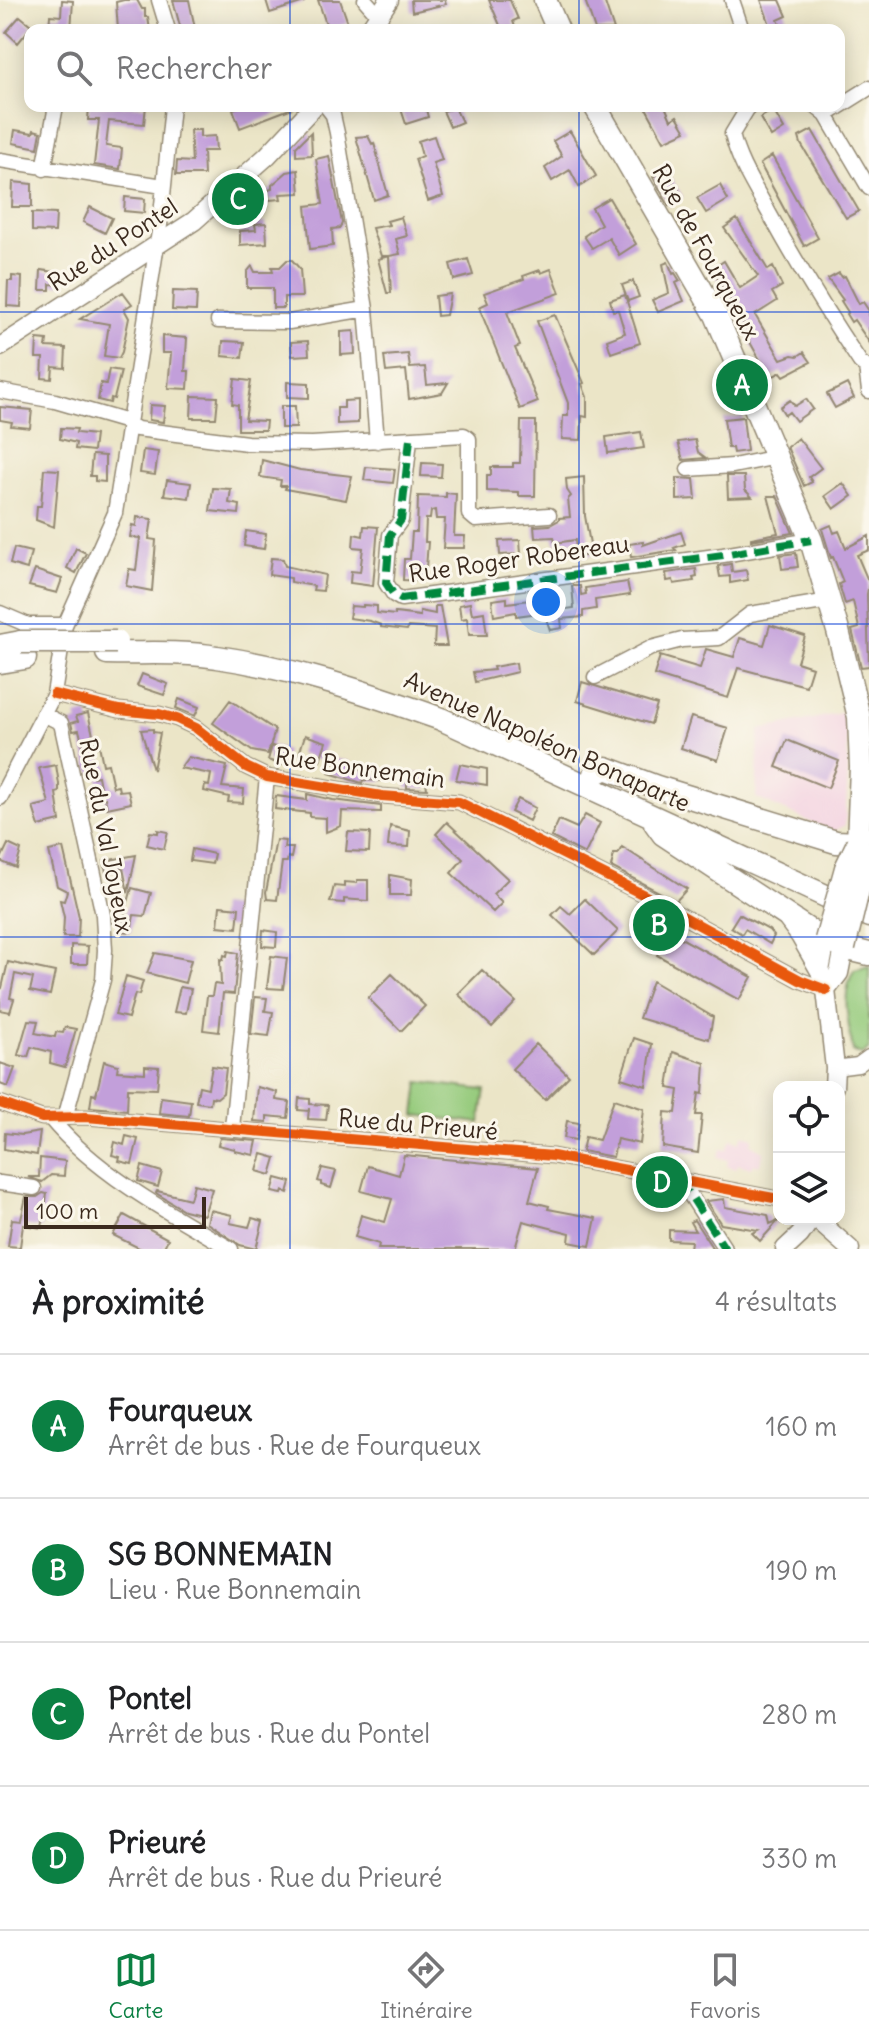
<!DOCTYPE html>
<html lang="fr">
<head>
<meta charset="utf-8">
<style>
  :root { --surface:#fff; --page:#f2f2f2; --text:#202124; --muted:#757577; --line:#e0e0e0; --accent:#0b8043 }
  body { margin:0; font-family:Delius,sans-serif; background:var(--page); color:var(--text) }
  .controls { position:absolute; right:24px; bottom:24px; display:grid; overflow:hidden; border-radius:16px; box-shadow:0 4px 20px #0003 }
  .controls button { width:72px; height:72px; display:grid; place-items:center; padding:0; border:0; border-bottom:2px solid var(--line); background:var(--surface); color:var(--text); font:40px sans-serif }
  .scale { position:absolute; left:24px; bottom:20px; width:182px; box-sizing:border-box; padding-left:8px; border:4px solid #3b2a1e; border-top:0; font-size:22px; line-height:28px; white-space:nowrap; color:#3b2a1e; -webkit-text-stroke:6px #fbf7ec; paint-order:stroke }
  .you { position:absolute; left:546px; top:602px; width:28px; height:28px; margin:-20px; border:6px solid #fff; border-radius:50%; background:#1a73e8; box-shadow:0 0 0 12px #1a73e833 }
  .badge { display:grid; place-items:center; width:52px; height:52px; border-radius:50%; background:var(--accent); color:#fff; font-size:26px; font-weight:700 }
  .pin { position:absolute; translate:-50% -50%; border:4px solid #fff; box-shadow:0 2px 8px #0006 }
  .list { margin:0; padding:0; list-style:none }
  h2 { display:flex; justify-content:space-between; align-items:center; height:104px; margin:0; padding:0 32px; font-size:34px }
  h2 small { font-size:26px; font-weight:400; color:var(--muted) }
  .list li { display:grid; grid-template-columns:52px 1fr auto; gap:24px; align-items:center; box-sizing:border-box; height:144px; padding:0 32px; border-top:2px solid var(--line) }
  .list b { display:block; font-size:30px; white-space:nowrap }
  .list p { margin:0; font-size:26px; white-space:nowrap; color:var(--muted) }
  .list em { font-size:26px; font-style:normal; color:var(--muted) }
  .icon { flex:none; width:44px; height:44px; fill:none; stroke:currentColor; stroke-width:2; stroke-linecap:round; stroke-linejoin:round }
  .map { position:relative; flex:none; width:869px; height:1249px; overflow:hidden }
  .search { position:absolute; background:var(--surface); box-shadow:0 4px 20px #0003; left:24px; right:24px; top:24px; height:88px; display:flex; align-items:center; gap:20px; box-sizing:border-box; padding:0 28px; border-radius:16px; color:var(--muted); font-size:30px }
  .sheet { height:680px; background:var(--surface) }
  nav { display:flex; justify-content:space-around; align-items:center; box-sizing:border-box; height:112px; border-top:2px solid var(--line); background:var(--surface); font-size:22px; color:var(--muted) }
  nav a { display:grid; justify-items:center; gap:4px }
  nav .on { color:var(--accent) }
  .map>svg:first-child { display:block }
  .built { fill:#f3cfe0 }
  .green { fill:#96cb7d; stroke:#687a4e; stroke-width:2 }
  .building { fill:#c29fda }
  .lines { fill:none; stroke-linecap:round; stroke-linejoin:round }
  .street-casing { stroke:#938872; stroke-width:17 }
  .secondary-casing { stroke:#938872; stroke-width:21 }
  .primary-casing { stroke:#938872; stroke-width:25 }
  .street { stroke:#fff; stroke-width:14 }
  .secondary { stroke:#fff; stroke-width:18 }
  .primary { stroke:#fff; stroke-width:22 }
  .primary-bridge-casing { stroke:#938872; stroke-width:25; stroke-linecap:butt }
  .primary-bridge { stroke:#fff; stroke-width:22 }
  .quiet { stroke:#00873e; stroke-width:8; stroke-dasharray:16 8; stroke-linecap:butt }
  .cycleway-casing { stroke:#fbf7ec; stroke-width:15 }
  .cycleway { stroke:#e8590c; stroke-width:10 }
  .grid { fill:none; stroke:#1d4ed8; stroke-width:2; stroke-opacity:0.55 }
  .labels { text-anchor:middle; stroke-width:6; stroke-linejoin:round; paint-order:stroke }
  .street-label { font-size:24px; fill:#3b2a1e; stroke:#fbf7ec }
</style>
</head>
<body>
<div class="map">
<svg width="869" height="1249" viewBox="0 0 869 1249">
  <rect width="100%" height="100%" fill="#fbf7ec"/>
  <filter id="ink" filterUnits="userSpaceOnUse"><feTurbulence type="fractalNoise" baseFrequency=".0125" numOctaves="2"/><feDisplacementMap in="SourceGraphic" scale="16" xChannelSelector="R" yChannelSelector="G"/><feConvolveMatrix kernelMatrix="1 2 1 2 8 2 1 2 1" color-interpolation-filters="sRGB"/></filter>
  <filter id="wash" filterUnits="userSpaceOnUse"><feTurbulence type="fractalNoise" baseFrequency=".006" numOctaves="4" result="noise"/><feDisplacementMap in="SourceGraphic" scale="32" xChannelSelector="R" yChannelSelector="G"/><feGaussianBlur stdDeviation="1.8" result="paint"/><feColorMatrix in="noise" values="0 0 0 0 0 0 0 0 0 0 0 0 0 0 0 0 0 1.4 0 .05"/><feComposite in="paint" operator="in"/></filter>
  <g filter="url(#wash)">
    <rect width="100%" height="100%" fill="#ebe5c7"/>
    <path class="built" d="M846,712L848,771L845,825L833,832L756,798L759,730Z
      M743,1134L753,1138L751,1144L764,1152L759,1166L754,1164L752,1168L738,1164L736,1169L727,1166L728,1160L718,1157L721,1149L727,1150L731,1139L740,1142Z"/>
    <path class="green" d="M869,966V1049L862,1055L853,1051C849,1024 840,995 854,970Z
      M419,1082L485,1090L480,1123L415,1115Z"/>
    <g id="blocks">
      <path class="building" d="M62,0L73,1L71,30H49L50,15L61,16Z
        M124,0H137L142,9H145V17H148L150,30H118L116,2Z
        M173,0H189L195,28L181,30Z
        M266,0H304V2L270,13Z
        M318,0H340L348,23L328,30Z
        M411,0H445L446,4L412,12Z
        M489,0H510L518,19L513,21L516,30H502Z
        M585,0H604L614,30H595Z
        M761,0H780L787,16L778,20L783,30H772Z
        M20,16L32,26L18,43L6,32Z
        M89,106H146L144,124L109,121L106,146L122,148L120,169L94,165L99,120H88Z
        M242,106H295V107L240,128L233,109Z
        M400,106H425L428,117L406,124Z
        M645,106H665L671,120L677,116L686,131L664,141Z
        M455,108L462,122L450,127L443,111Z
        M773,110L784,129L771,137L760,118Z
        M15,130L33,133L34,130L41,132L38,148L13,143Z
        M190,130H200V137L215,136L216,151H203L204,175H176L177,161L192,162Z
        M812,130L859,211L846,218L801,144L799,137Z
        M570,131L596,176L579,187L570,170L552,181L545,168L562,156L553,141Z
        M311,132L312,155L296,156V147Z
        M368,136L372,144L374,143L388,195L374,200L356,137Z
        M434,136L442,160L433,163L443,196L428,201L415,159L422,156L418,141Z
        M329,156L342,223L340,228L332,229L333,246L310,249L306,206L323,204L316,159Z
        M772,156L818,238L804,246L760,164Z
        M665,169L683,197L669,206L653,177Z
        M298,170L300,193L280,194L281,199L269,200L268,190L272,189V185L287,172Z
        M13,182L32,184V207H12Z
        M720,185L728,200L706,213L697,198Z
        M125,197L145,199L144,213L124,211Z
        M609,198L636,244L619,255L609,238L592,248L584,236L601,224L592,208Z
        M90,207L112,218L105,233L83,222Z
        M32,213L56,214L55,232L32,231Z
        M401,217L407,236L396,239L400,254L389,256L391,293H387L378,259L389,256H381L372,228L389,225L387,221Z
        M737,219L768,270L773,267L782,286L772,292L777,301L755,315L781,359L792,355L798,356L804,352L811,362L784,376L781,372L770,378L741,326L744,324L712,269L724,261L740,288L758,276L724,228Z
        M266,223L267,243L240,245V231L256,230L255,224Z
        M468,259L473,275L454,280L450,264Z
        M287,260H292L300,269L302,297H284V308H273V288H247V272L252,266L255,272H273L272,267H280Z
        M668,262L673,274L675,273L680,281L676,283L684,301L658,312L652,300L669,293L663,264Z
        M551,269L560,293L507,312L520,346L515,348L538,402L520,409L479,307L488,303L484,293L524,279L523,276L540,270L541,273Z
        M41,270L61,273L64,281L59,285L50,284V290H40Z
        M839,273L842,277L845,276L859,304L863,302L869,311V342L854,320L851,322L846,314L848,312L841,301L843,300L828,279Z
        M12,276L22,277L21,307L7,306L8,281H12Z
        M633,281L639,297L628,301L622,285Z
        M173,291L197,292L196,311L172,310Z
        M123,292L132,304L124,309L129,318L122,352L119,358L104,356L109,324L80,319Z
        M450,294L446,315L437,316L435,296Z
        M625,295L640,343L611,353L607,340L625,333L618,310L613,311L610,300Z
        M555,315L584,383L582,384L587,397V417L582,416L581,440L562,439L563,416H568V403L537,321Z
        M354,331L355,354L341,355V332Z
        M162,336L187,338L185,371H189L188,389L168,388L171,353H162Z
        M37,339L47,340L46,347L66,348L65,368L53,367L52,379L42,378L43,358H36Z
        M223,341L244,342L242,358L222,356Z
        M308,341L309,355L292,356L291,342Z
        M408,354L410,368L425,367L427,385L448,383L442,393L409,399L406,370L386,372L384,356Z
        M109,369L121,371L114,399L111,398L110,403L98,400L101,383L106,384Z
        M235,379L251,381L245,420L266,421L265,430H238V405L232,404Z
        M287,382L309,383V398L287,397Z
        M847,384L854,398L835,408L827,394Z
        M192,396L218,397L216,418H191Z
        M806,399L813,409L796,421L789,412L785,415L780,407L790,400L795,406Z
        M358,400V423L337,424V408H344V401Z
        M150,405L165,406L163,422L149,420Z
        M281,406H295L296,428H281Z
        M0,407L32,410L30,428L11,426L12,422L0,420Z
        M743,417L747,451L733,453L732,448H728L724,419Z
        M521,421H536L535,496H519V492L487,491V475H491V467H513V463H520Z
        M61,428L77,429L76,433L95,435L93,451L75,449L76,443L60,439Z
        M641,432L644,448L608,453L606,437Z
        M798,438L821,468L809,477L812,482L804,486L787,447Z
        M695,440L698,452L706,458L683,460L678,442Z
        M143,450L158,452L155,475L140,473Z
        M92,455L105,456V482L95,481V476H90Z
        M262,460L300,470L352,476L346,500L285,489L286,486H280L281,480L260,477Z
        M422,463L442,464L441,477L421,476Z
        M366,467L395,469L393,483L364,480Z
        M44,469L59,470L54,527L36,520L37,506H41Z
        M727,476H744L745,490L752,497L728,498Z
        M584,477L585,516L592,555L577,557L575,540L555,543L554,537L535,538L534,526L550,525L559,520V518L570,517L568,499L571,496L567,490L566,479Z
        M677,478L694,479L696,499L677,500Z
        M167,480L191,483L189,498L164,495Z
        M843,483L852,496L834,509L825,496Z
        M213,488L231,489L229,503L240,505L239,514L210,511Z
        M446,493L456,494L454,536H465L464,548H443L445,519H436L435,510L431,511L430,519H426L425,542H428L425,581L403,580L404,559H410L412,532H417L418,496L446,497Z
        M768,496H777L793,533L751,540V538L778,533Z
        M137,517L152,519L149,539L156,540L152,591L126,586L129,569L136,570L140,538L130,537L132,525L136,526Z
        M831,525L834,533L839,531L846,548L869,536V550L857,555L869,583L867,594L869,666L861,667L852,630L859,628L853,601L845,604L839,584L843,582L833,557L831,558L822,529Z
        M364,526L378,527L373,586L350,583L351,571L360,572L363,548L353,547L354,534L363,536Z
        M246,531L266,534L264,549L244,546Z
        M681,532L685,544L674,548L676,550L631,557L629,544L643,542V545Z
        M520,540L521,554L500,555L499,541Z
        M14,548L31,552L27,569L10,564Z
        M76,548L86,553L76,573L67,568Z
        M796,553L798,567L782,569L780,555Z
        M271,558L283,559L285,566L325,575L323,591L313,590L314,586L291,582V578L269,575Z
        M731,564L732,572L746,570L748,580L730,583V576L720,577L718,566Z
        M696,569L697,577L693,578L694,581L674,584L673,580L667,581L666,573Z
        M35,570L62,579L57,593L29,586Z
        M627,582L630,595L595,600L596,609L583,611V617L561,619L562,628L550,630L544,612L574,608L572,586H580L581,595L586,594L585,588Z
        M552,597L554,611L516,616V612L494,616L492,600L507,598V603Z
        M470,603L472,614L484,612L487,635H469L467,618L461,619L459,605Z
        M363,605L377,606V613L395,615V613L420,616V611L435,614V606H440L447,646H434L435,629L408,627L407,630L381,627V625L370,621L349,618L351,606L363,607Z
        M770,625L805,636L797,662L812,667L806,686L738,668L728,698L654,675L660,656L700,668L706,649L734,657L740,638L764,645Z
        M516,663L517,672L475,682L473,672L494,670L493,667Z
        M142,674L168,684L164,695L137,686Z
        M582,682L657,705L651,724L577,701Z
        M179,699L199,707L195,716L176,708Z
        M230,700L275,730L268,754L252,751L213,723Z
        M88,713L93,735L97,734L103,765L108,764L113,787L118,786L119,791L128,790L131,803L107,808L105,798H102L98,776L93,777L91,770H89L79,730L73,731L71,723L78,721L76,716Z
        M691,717L728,728L718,760L681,748Z
        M153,729V732L160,733L153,770L141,730Z
        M305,735L326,742L320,760L299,754Z
        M787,740L839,761L828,788L776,767Z
        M272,746L286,751L282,765L268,760Z
        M188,757L227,766L222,787L244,789L243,803L228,802L229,797L204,791L205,785L209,786L211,774L180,768Z
        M334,759L348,761L354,767L365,771H376L377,776L385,781L363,780L362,783L329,773Z
        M460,764L487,769V785L456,780Z
        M56,765L59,784V792L56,793L60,821L39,826L33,807L49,803L39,768Z
        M411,773H425L427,789L407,788V783H410Z
        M307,794L333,800L381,806V812L342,811L341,826L326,832V818L310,817V813L275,809L276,796L307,800Z
        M518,799L535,808L529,821L511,812Z
        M585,815L600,823L585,854L551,837L559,820L577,828Z
        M447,822L508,879L493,894L502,903L493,912L451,873L463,859L436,834Z
        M390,826L410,831L409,847L388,846Z
        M158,830L168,832L164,849L147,845L150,832L158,833Z
        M348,832L370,833L369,852L346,851Z
        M276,840L285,841L284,848H293L291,858L288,857L287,862H282L277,900L267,899L266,892Z
        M8,844L21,850L16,868L0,861Z
        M622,847L687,889L676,901L611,867L614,854H618Z
        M63,848L79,917L78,937H63L64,917L60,900L64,901L67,891L57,886L49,851Z
        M192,849L214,854L212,864L190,861Z
        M136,855L128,893L123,868L106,872L104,861Z
        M390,875L412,879L411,895H390Z
        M357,880H368V901L344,899V903L330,902L334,886L344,887V882L357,883Z
        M132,888L151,893L145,916L134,915L131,932L120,931Z
        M585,899L618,931L594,955L552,915L561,906L570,914Z
        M220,906L239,908L237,928L218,926Z
        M739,914L769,930L774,936L770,944L745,929L742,934L731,927Z
        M263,930L277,932L276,947L262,946Z
        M670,932L752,977L739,1000L657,955Z
        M71,945L88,946L87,964H71Z
        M228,951L238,953L234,994L223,993L219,1032L203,1030L207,996H212L214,984L221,985L220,959L223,960L224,955L227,956Z
        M155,953L191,960L185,983L147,973Z
        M271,956L287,958L283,989L267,988Z
        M8,962L55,972L50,995L30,991L33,978L15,974L10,998L14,999L10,1012L0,1010V987L2,988Z
        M482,970L516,1002L492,1027L458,994Z
        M392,974L425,1006L401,1031L368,998Z
        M126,976L143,981L139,995L135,994L128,1018L115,1015Z
        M652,981L713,1017L709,1039L639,1018Z
        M180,987L191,989L186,1013L174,1012Z
        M255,997L267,998L265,1011L273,1012L269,1036L251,1034Z
        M28,1020L38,1021L35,1033L55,1037L56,1032L63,1033L65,1027L76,1029L65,1067L50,1063L51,1052L31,1047L28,1057L18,1055Z
        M634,1038L652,1044L646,1086L621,1078Z
        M536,1044L569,1076L545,1100L512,1069Z
        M673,1052L705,1063L703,1094L699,1093L696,1115H702L698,1153L663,1147L665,1112L676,1113L679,1090L668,1088Z
        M104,1061L118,1065L117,1071L145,1073V1066L159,1067L157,1089L128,1088L127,1110L90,1107L92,1094L96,1095Z
        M0,1063L15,1068L8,1087L0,1084Z
        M212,1066L226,1068L223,1093L217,1098L211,1097L210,1104L196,1102L199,1086L208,1088Z
        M257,1087L277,1092L276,1100L290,1102L288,1118L267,1116V1122L254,1121Z
        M161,1097L191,1101L189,1116L159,1113Z
        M299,1098L310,1099V1104L328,1105L326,1120L308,1119L309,1108V1111L298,1110Z
        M614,1099L644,1109L640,1144L617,1139L613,1157L582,1151L585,1137L599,1140Z
        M567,1121L579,1123L576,1140L564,1138Z
        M40,1132L37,1155L4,1149L5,1133L22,1135Z
        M126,1136L138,1139L132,1164L119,1161L120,1157L112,1155L115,1142L124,1145Z
        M220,1138L257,1141L254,1155L235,1151V1149L218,1145Z
        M262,1154L276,1158L271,1175L257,1171Z
        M404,1155L538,1168L529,1201L549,1206L548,1209L596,1218L590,1246L569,1242L570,1233L523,1221L515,1249H378L379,1244L355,1237L361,1215L385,1222L392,1199L361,1191L368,1166L399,1175Z
        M40,1158L65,1161L64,1176L51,1175L42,1182L28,1177H39Z
        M142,1166L162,1172L158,1187L138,1181Z
        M322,1168L336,1171L331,1188L321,1185V1182L318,1181Z
        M276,1178L291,1182L288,1193L283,1191L282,1194L272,1192Z
        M638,1182L672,1189L671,1195L637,1192Z
        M194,1184L212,1189L204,1215L184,1210L156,1193L157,1191L190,1199Z
        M43,1193L47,1194L42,1228L23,1225L20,1247L8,1246L12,1219L21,1220L26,1197H37Z
        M724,1199L725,1207L768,1215L770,1224L779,1220L760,1241L752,1233L758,1230L721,1224L706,1201Z
        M210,1210L232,1215L230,1223L249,1227L252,1218L263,1221L256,1249L240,1245L207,1223Z
        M124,1215L168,1239L163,1249H141L113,1235Z
        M694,1220L713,1249H690L691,1241L669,1240V1230L695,1231L690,1222Z"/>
    </g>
  </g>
  <g filter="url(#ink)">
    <use href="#blocks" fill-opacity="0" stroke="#938872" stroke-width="2"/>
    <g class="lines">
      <g class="street-casing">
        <path id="street" d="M159,0L168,30
          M365,0L379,16
          M732,0L742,30
          M326,106L333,115L337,133L366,309L377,441
          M749,106L732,134C738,162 755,187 769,213C797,264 827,313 860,362L866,367L869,391
          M815,106L826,115L869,188
          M826,115L869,88
          M0,160L163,186
          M44,169L56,106
          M218,321L289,322L366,309
          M0,391L55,401L124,421L137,429L247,443L312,444L464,435L469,439V514L476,520L549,515
          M410,439L401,520L390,535L386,583L394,595L401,599L723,555L811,540
          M688,469L733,466L777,457
          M0,613L28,625H65
          M595,677L651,648L682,640L719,638L750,614L829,601
          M54,694L119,710L159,714L177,719L196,728L246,767L267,777L382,796L459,802L642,894L800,980L826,990
          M43,714L61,723L103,915L105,950L103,980L65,1118
          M0,798L54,694L65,625L115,513L160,225L172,106
          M835,1068L858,1065L869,1057
          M0,1103L42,1118L86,1117L553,1156L779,1199
          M50,1118C95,1173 170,1214 231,1249
          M232,1128L267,777
          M680,1179L725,1249
          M0,1183L34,1188"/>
      </g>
      <g class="secondary-casing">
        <path id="secondary" d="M369,30L389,0
          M0,347L194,221L267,156L314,106
          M788,920L800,936L820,971
          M826,940L820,971L826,990L835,1068L834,1087
          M826,990L839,973L844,948
          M816,1219L850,1249
          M785,1249L800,1235L811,1219"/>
      </g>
      <g class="primary-casing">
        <path id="primary" d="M545,0L558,30
          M595,106L716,315L811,540L838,631L859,717L861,767L858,843L836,842L657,787L606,768L595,774
          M0,646L21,642
          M107,653C143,654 182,651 217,657C293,668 368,693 441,719L869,916
          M0,662L25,658
          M655,823L663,834L816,935L844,948L869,954"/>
      </g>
      <use href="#street" class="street"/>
      <use href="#secondary" class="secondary"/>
      <use href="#primary" class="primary"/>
      <g class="primary-bridge-casing">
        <path id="primary-bridge" d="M21,642H116
          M826,940L846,868L858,843
          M844,948L863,870L858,843"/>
      </g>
      <use href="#primary-bridge" class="primary-bridge"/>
      <path class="quiet" d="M410,439L401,520L390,535L386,583L394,595L401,599L723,555L811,540
        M680,1179L725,1249"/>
      <g class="cycleway-casing">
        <path id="cycleway" d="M54,694L119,710L159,714L177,719L196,728L246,767L267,777L382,796L459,802L642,894L800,980L826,990
          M0,1103L42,1118L86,1117L553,1156L779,1199"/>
      </g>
      <use href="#cycleway" class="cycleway"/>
    </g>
  </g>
  <path class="grid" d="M290,0V30M579,0V30M290,106V1249M579,106V1249M0,312H869M0,624H869M0,937H869"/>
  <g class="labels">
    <g class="street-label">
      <text transform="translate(113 245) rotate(-33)" y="8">Rue du Pontel</text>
      <text transform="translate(706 252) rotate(61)" y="8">Rue de Fourqueux</text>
      <text transform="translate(519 559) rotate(-8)" y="8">Rue Roger Robereau</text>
      <text transform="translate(547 742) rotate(24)" y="8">Avenue Napoléon Bonaparte</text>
      <text transform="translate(360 768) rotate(8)" y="8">Rue Bonnemain</text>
      <text transform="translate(106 836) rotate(79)" y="8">Rue du Val Joyeux</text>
      <text transform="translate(418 1125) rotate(5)" y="8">Rue du Prieuré</text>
    </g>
  </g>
</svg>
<div class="controls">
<button><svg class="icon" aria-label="locate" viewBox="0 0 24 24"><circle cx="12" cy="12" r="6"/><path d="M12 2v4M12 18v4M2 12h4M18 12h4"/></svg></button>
<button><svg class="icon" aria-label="layers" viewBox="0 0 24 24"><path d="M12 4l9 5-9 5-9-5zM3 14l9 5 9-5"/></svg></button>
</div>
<div class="scale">100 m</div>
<div class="you"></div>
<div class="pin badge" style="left:742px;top:385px">A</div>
<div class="pin badge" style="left:659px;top:925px">B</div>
<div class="pin badge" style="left:238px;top:199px">C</div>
<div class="pin badge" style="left:662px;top:1182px">D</div>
<div class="search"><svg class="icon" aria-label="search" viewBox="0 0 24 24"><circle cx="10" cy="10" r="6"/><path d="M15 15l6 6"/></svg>Rechercher</div>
</div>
<section class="sheet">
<h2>À proximité<small>4 résultats</small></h2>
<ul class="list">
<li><span class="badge">A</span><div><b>Fourqueux</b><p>Arrêt de bus · Rue de Fourqueux</p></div><em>160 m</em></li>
<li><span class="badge">B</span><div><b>SG BONNEMAIN</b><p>Lieu · Rue Bonnemain</p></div><em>190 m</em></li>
<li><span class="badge">C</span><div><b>Pontel</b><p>Arrêt de bus · Rue du Pontel</p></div><em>280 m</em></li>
<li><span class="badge">D</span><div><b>Prieuré</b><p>Arrêt de bus · Rue du Prieuré</p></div><em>330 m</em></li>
</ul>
</section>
<nav>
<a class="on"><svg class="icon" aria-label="map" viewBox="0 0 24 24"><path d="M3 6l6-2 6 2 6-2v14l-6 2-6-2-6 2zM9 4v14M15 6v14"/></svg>Carte</a>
<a><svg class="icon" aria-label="directions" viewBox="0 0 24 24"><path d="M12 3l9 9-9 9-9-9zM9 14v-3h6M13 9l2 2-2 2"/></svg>Itinéraire</a>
<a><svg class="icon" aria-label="saved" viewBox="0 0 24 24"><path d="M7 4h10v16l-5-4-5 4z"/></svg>Favoris</a>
</nav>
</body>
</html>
